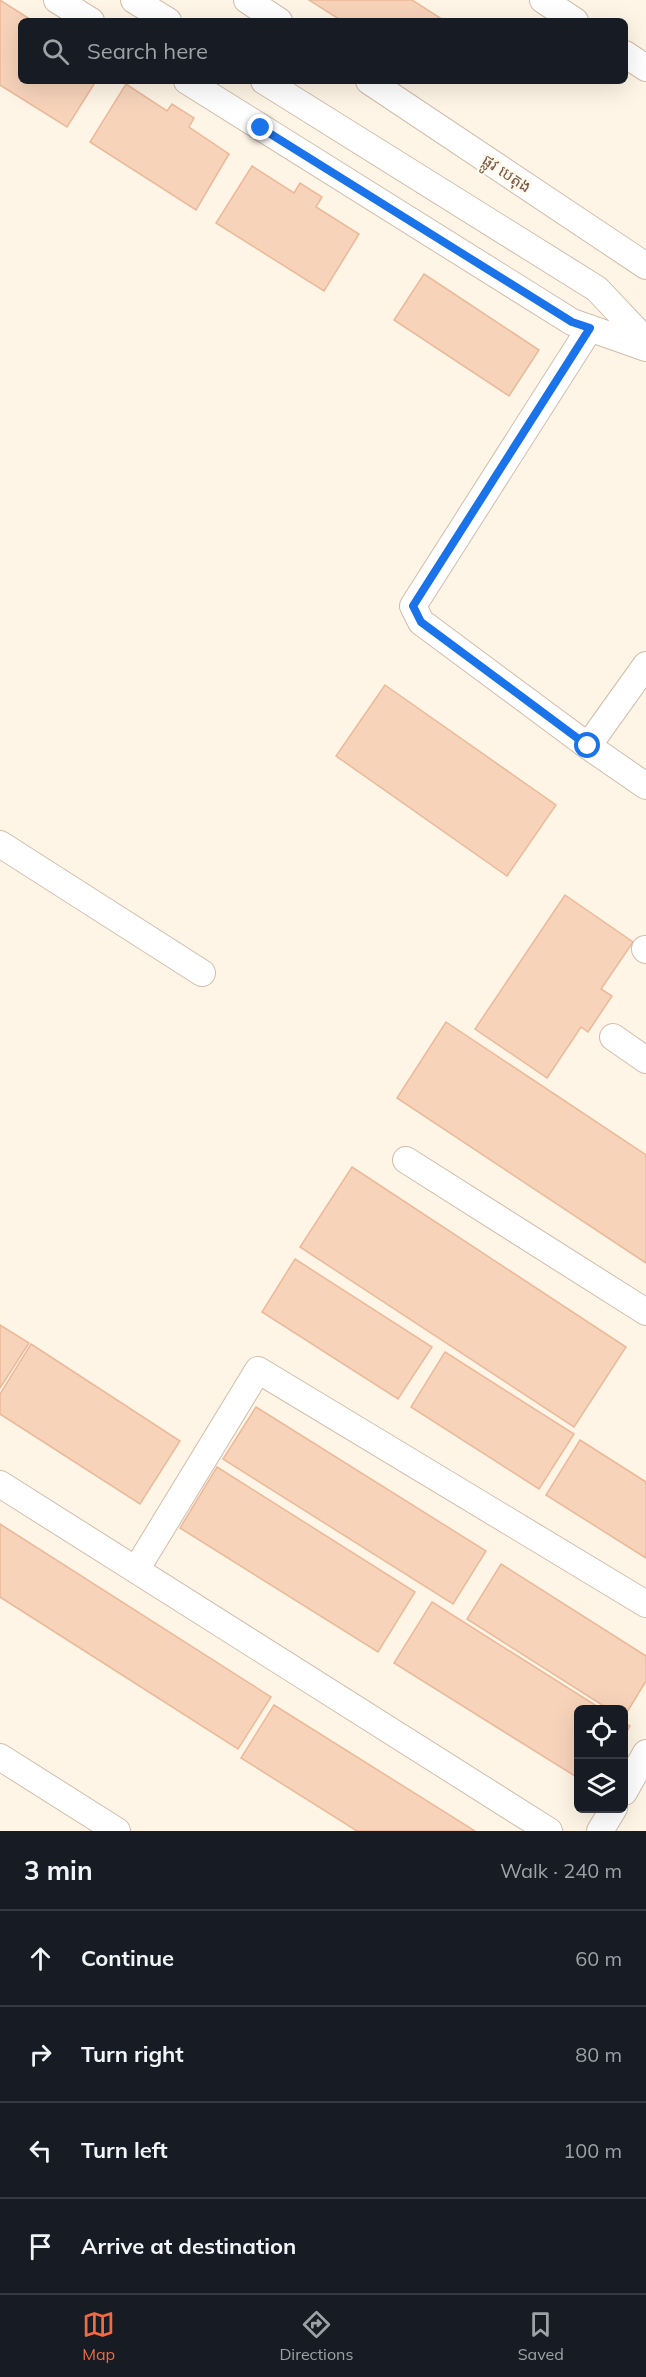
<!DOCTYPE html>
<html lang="en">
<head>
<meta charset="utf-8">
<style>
  :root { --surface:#171b24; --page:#242831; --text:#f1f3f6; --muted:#9ea1a6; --line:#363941; --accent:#f46a3f }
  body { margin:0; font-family:Mulish,"Noto Sans Khmer",sans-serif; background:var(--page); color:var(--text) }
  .controls { position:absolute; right:18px; bottom:18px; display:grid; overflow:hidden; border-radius:9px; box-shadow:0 6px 24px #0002 }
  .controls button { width:54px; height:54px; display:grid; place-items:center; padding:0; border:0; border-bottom:2px solid var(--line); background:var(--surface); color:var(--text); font:30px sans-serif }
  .stop { position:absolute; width:18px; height:18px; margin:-14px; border:4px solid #1a73e8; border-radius:50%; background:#fff }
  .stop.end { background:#1a73e8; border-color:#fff; box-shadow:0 2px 6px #0008 }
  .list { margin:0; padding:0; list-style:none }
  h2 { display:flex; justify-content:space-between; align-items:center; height:78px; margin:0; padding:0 24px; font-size:26px }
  h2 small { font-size:20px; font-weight:400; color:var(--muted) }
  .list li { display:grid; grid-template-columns:39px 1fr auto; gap:18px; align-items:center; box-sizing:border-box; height:96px; padding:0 24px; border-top:2px solid var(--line) }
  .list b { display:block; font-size:22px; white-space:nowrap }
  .list em { font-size:20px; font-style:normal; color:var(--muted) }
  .icon { flex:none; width:33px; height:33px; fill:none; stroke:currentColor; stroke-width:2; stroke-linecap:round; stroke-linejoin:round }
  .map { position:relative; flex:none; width:646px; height:1831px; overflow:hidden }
  .search { position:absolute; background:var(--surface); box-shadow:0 6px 24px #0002; left:18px; right:18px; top:18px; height:66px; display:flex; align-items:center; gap:15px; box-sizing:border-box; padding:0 21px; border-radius:9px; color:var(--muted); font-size:22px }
  .sheet { height:462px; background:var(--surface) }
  nav { display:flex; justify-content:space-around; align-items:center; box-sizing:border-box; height:84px; border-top:2px solid var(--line); background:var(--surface); font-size:16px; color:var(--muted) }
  nav a { display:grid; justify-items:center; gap:3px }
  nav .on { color:var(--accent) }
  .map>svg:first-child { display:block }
  .building { fill:#f7d3ba; stroke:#ebb999; stroke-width:1.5 }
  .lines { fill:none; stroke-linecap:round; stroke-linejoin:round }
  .minor-casing { stroke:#d2bcaa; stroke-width:28 }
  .minor { stroke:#fff; stroke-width:26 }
  .route { stroke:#1a73e8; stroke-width:8 }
  .labels { text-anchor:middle; stroke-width:5; stroke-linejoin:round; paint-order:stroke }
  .street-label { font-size:16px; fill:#7b5a47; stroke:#fff9ee }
</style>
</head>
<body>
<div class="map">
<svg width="646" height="1831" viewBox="0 0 646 1831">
  <rect width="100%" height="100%" fill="#fef5e6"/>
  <path class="building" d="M0,0L33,21H21V81H96L67,127L0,85Z
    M309,0H412L445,21H342Z
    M126,84L167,111L172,104L194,118L189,127L229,154L196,210L90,142Z
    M252,166L294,193L300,183L322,197L316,207L359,234L324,291L216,223Z
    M424,274L539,350L509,396L394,320Z
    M385,685L556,805L507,876L336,756Z
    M565,895L633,942L601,989L612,996L588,1032L581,1027L547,1078L475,1029Z
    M446,1022L646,1155V1263L397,1098Z
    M352,1167L626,1347L574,1427L300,1247Z
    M295,1259L432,1347L398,1399L262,1312Z
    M0,1325L29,1343L0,1388Z
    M31,1344L180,1441L140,1504L0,1414V1394Z
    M445,1352L574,1434L539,1489L411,1407Z
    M256,1407L486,1551L453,1604L223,1459Z
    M580,1440L646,1482V1558L546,1495Z
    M217,1467L415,1592L378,1652L180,1528Z
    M0,1524L271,1697L238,1749L0,1597Z
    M501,1564L646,1656V1681L624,1717V1710H610L467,1619Z
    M432,1602L603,1710H578V1778L394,1663Z
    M274,1705L475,1831H357L241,1758Z
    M624,1722L630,1726L624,1737Z"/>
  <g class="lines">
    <g class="minor-casing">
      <path id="minor" d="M57,0L91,21
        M134,0L168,21
        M247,0L279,21
        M543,0L575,21
        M625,54L646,68
        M187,81L572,322L646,348
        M264,81L597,289L646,341
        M369,81L646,266
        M590,328L413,606L421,622L588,746L646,786
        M588,746L646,665
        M0,844L202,973
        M645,949L646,950
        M613,1037L646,1060
        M406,1160L646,1312
        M0,1484L549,1831
        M136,1570L258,1370L646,1604
        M0,1757L117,1831
        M624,1792L646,1753
        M600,1831L614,1808"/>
    </g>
    <use href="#minor" class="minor"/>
  </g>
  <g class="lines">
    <path class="route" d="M261,128L572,322L590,328L413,606L421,622L588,746"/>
  </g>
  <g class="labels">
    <g class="street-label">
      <text transform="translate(507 173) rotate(34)" y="6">ផ្លូវ បេតុង</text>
    </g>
  </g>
</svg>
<div class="controls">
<button><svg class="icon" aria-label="locate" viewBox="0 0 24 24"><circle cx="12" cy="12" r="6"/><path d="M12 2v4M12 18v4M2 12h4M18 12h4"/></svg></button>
<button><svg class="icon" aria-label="layers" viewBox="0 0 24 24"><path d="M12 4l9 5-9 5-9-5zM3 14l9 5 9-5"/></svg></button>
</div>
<div class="stop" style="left:588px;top:746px"></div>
<div class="stop end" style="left:261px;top:128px"></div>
<div class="search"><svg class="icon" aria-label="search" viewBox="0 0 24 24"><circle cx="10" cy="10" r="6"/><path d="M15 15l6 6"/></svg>Search here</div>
</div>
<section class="sheet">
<h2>3 min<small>Walk · 240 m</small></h2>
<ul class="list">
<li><svg class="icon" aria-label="ahead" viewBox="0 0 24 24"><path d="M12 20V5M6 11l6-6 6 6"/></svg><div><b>Continue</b></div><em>60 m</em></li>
<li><svg class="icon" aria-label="right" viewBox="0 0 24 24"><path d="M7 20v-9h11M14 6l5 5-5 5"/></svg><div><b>Turn right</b></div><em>80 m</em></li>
<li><svg class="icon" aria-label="left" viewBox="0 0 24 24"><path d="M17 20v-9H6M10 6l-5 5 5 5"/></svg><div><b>Turn left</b></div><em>100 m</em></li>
<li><svg class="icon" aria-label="arrive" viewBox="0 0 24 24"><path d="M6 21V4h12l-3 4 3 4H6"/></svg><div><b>Arrive at destination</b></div></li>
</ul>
</section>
<nav>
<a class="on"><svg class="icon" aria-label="map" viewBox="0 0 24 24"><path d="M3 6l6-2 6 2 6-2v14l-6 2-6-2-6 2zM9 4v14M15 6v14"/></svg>Map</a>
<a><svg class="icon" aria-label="directions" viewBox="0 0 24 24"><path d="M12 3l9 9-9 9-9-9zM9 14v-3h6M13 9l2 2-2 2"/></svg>Directions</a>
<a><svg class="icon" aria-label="saved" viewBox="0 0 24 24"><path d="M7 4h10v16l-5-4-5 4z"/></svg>Saved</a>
</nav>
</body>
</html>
